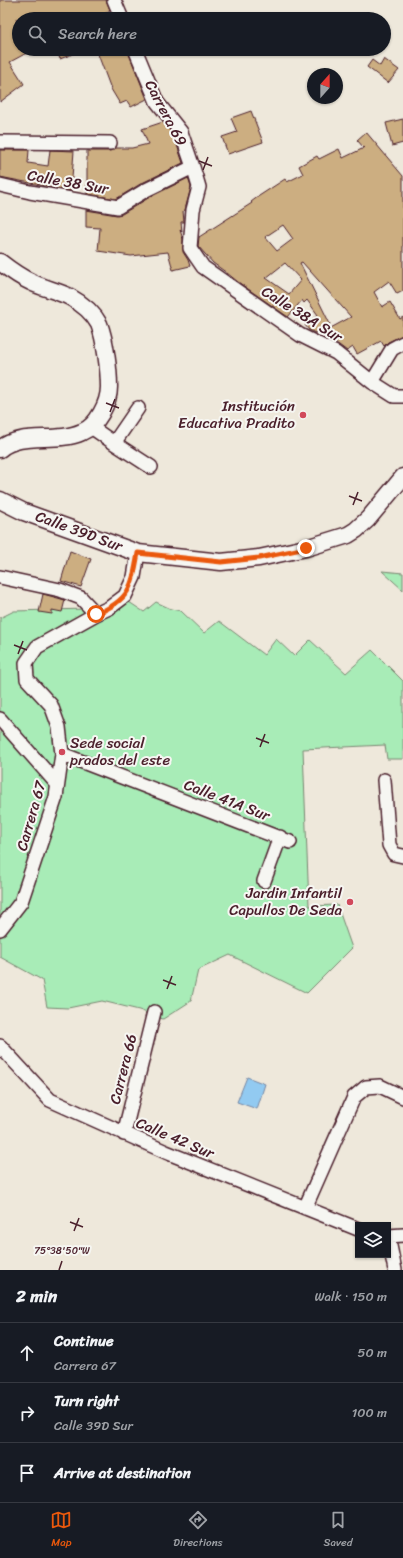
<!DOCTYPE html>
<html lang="en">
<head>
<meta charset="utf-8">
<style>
  :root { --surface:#171b24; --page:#242831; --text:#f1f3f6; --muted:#9ea1a6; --line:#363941; --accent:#ea580c }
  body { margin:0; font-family:Sriracha,sans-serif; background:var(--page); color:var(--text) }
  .controls { position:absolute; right:12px; bottom:12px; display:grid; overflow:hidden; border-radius:0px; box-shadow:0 1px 3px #0004 }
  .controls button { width:36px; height:36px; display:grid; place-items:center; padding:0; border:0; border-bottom:1px solid var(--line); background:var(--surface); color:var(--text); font:20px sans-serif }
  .compass { position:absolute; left:307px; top:68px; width:36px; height:36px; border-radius:50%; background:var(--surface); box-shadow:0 1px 3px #0004; rotate:21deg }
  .stop { position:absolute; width:12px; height:12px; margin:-9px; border:3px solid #ea580c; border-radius:50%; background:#fff }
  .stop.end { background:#ea580c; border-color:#fff; box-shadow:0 1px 4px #0008 }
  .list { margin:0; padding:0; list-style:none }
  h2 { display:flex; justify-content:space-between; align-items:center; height:52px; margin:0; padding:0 16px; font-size:17px }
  h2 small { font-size:13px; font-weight:400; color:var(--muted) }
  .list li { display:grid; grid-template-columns:26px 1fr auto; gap:12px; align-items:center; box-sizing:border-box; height:60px; padding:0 16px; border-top:1px solid var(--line) }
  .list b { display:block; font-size:15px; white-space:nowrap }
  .list p { margin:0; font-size:13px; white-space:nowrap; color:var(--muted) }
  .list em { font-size:13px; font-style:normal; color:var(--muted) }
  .icon { flex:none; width:22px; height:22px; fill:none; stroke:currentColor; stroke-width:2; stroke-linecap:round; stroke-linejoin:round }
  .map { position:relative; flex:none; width:403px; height:1270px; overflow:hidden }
  .search { position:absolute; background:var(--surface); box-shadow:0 1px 3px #0004; left:12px; right:12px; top:12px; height:44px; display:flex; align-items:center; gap:10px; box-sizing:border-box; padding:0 14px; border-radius:22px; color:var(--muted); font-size:15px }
  .sheet { height:232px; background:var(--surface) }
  nav { display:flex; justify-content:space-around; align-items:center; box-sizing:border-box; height:56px; border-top:1px solid var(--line); background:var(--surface); font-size:11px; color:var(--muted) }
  nav a { display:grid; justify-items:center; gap:2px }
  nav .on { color:var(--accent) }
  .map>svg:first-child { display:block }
  .green { fill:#a8ecb7; stroke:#798671 }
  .water { fill:#92caf1; stroke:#7586a2 }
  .building { fill:#ccae81; stroke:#4a1f2b; fill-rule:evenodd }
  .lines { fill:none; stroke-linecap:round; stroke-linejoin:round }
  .minor-casing { stroke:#4a1f2b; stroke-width:16 }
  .major-casing { stroke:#4a1f2b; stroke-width:19 }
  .minor { stroke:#f6f6f2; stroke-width:13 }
  .major { stroke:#f6f6f2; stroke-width:16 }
  .route { stroke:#ea580c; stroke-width:5 }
  .ticks { fill:none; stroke:#4a1f2b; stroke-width:1.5 }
  .poi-dot { fill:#d1495b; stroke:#f6f6f2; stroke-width:1.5 }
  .labels { text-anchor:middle; stroke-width:4; stroke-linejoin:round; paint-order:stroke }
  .street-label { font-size:15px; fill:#4a1f2b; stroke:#f6f6f2 }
  .poi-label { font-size:15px; fill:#4a1f2b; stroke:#f6f6f2; text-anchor:end }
  .ticks-label { font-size:10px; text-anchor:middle; fill:#4a1f2b; stroke:#f6f6f2; stroke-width:4; stroke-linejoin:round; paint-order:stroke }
</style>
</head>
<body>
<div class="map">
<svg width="403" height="1270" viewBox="0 0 403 1270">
  <rect width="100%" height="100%" fill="#eee8db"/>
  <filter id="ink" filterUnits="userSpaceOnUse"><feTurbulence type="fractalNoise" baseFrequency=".025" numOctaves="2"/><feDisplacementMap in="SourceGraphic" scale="8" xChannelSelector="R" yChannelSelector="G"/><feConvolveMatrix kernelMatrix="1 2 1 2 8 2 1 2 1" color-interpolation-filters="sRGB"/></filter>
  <g filter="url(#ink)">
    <path class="green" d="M382,571L403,573V590Z
      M129,602L144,612L156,602L171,609L181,611L204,633L219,621L264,655L276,639L294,656L310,640L346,673L372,650L403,681V759H387L385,745L303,749L309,906L337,905L352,948L307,993L230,955L198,970L191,1001L163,1019L139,1010L102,1001L68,1008L47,1007L42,980L0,957V618L14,611L122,608Z"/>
    <path class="water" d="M247,1077L265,1084L257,1109L237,1102Z"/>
    <path class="building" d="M0,0H106L110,10L106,12L111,19H16L19,27V49H34L10,62L24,84L0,102Z
      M56,49H85L60,59Z
      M96,49H127L147,99L131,107L127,101L120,104L111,89Z
      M384,59L399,70L388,83L367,67L372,60L380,66Z
      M251,111L263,142L228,154L222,137L237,132L231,118Z
      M403,119V143L392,146L386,123Z
      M163,122L174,136L183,163L142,183L116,199L87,194V151H110L116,148H132L148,144L142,129Z
      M366,132L403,176V291L397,294L389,281L374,292L382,307L390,302L400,319L403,317V335L388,342L384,346L381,341L357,354L353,347L347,351L331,339L327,330L351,317L302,262L300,263L330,324L326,327L325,326L315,333L309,330L305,325L318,315L307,300L304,303L302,300L288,317L238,282L227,273L213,263L198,246L199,237L252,203L251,202L259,196L285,179L287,182L303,174L299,166L317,156L319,159L339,149L343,158L364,148L357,140ZM283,225L293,239L277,251L265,237ZM285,263L301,280L289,294L266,278Z
      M0,150H29L28,163L48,166L50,150L74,151L71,191L0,177Z
      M188,178L191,187L185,210L183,211L184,222H181L182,232L180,230L183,239V252L188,260L190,266L173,270L168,252L131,256L98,251L100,228L86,227V210L117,215L122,214L150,197Z
      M70,551L91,559L81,587L61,581Z
      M43,594L65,600L62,612L52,610V614L39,612Z"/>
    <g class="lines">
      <g class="minor-casing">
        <path id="minor" d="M114,0L122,19
          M135,49L157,102L181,132L193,167L199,187L193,210L190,248L203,267L300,335L336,353L372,382L394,396H403
          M0,142L110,143
          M0,185L30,192L118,207L146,190L193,167
          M372,382L392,349L403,343
          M91,427L114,443L151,467
          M114,443L138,408
          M0,577L60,590L81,598L96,614
          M0,719L57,784
          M62,754L290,842
          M384,780L389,845L394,854L403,856
          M264,881L280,837
          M0,929L21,902L56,797L62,754L59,727L51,705L27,679L26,663L37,647L96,614L109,608L125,596L134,577L138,553
          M0,1046L50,1100L166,1152L358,1229
          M124,1134L154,1012
          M305,1208L354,1097L366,1087L380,1086L403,1097
          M388,1236L395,1270
          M388,1236L403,1235"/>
      </g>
      <g class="major-casing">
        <path id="major" d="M0,262C9,269 20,277 31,282C43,288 58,291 70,297C81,303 93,313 99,324C105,339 109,370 109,387C109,403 97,426 82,432C56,444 21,431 0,449
          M0,500L24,512L138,553L221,562L259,558L306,548L348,535L356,530L368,519L403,477"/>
      </g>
      <use href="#minor" class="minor"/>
      <use href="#major" class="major"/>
    </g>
  </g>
  <g class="lines" filter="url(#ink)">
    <path class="route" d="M96,614C130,600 132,587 138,553L221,562L259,558L306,548"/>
  </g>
  <path class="ticks" d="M199,161L212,166M203,170L208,157M106,403L119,408M110,412L115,399M349,496L362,501M353,505L358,492M14,645L27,650M18,654L23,641M256,738L269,743M260,747L265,734M163,980L176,985M167,989L172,976M70,1222L83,1227M74,1231L79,1218M59,1270L62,1261"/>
  <g class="poi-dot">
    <circle cx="303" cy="415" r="4"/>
    <circle cx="62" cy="752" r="4"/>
    <circle cx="350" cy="902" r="4"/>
  </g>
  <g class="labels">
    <g class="street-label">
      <text transform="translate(166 113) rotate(62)" y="5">Carrera 69</text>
      <text transform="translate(68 182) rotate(10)" y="5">Calle 38 Sur</text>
      <text transform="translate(302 314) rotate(32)" y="5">Calle 38A Sur</text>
      <text transform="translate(79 531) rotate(20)" y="5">Calle 39D Sur</text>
      <text transform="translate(227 800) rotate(21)" y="5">Calle 41A Sur</text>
      <text transform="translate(31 816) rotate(-74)" y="5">Carrera 67</text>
      <text transform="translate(123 1069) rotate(-76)" y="5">Carrera 66</text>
      <text transform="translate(175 1138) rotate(23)" y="5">Calle 42 Sur</text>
    </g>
    <g class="poi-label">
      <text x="295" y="411">Institución<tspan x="295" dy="17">Educativa Pradito</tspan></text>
      <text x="70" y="748" text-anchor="start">Sede social<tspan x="70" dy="17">prados del este</tspan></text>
      <text x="342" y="898">Jardin Infantil<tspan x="342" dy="17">Capullos De Seda</tspan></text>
    </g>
  </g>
  <g class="ticks-label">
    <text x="62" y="1254">75°38'50"W</text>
  </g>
</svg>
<div class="controls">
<button><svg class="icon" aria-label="layers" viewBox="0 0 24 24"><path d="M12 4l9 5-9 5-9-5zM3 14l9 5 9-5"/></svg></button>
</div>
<svg class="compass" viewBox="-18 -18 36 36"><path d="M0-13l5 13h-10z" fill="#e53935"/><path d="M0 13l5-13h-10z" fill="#9ea1a6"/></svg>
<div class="stop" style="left:96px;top:614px"></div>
<div class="stop end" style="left:306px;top:548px"></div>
<div class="search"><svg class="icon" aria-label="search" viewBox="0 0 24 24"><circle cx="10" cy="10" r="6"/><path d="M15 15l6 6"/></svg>Search here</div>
</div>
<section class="sheet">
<h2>2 min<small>Walk · 150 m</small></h2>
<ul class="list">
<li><svg class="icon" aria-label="ahead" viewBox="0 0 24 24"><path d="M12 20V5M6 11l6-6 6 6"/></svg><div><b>Continue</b><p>Carrera 67</p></div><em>50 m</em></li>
<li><svg class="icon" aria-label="right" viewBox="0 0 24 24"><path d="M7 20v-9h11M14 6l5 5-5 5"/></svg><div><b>Turn right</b><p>Calle 39D Sur</p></div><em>100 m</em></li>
<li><svg class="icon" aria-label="arrive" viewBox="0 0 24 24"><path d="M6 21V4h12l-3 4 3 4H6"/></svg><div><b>Arrive at destination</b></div></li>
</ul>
</section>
<nav>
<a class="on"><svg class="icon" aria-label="map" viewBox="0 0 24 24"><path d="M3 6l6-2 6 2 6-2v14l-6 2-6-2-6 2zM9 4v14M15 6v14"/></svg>Map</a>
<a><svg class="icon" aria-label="directions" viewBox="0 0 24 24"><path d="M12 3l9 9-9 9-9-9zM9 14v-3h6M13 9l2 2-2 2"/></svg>Directions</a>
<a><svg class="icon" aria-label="saved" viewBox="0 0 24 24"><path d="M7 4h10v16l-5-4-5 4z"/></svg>Saved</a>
</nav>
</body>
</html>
